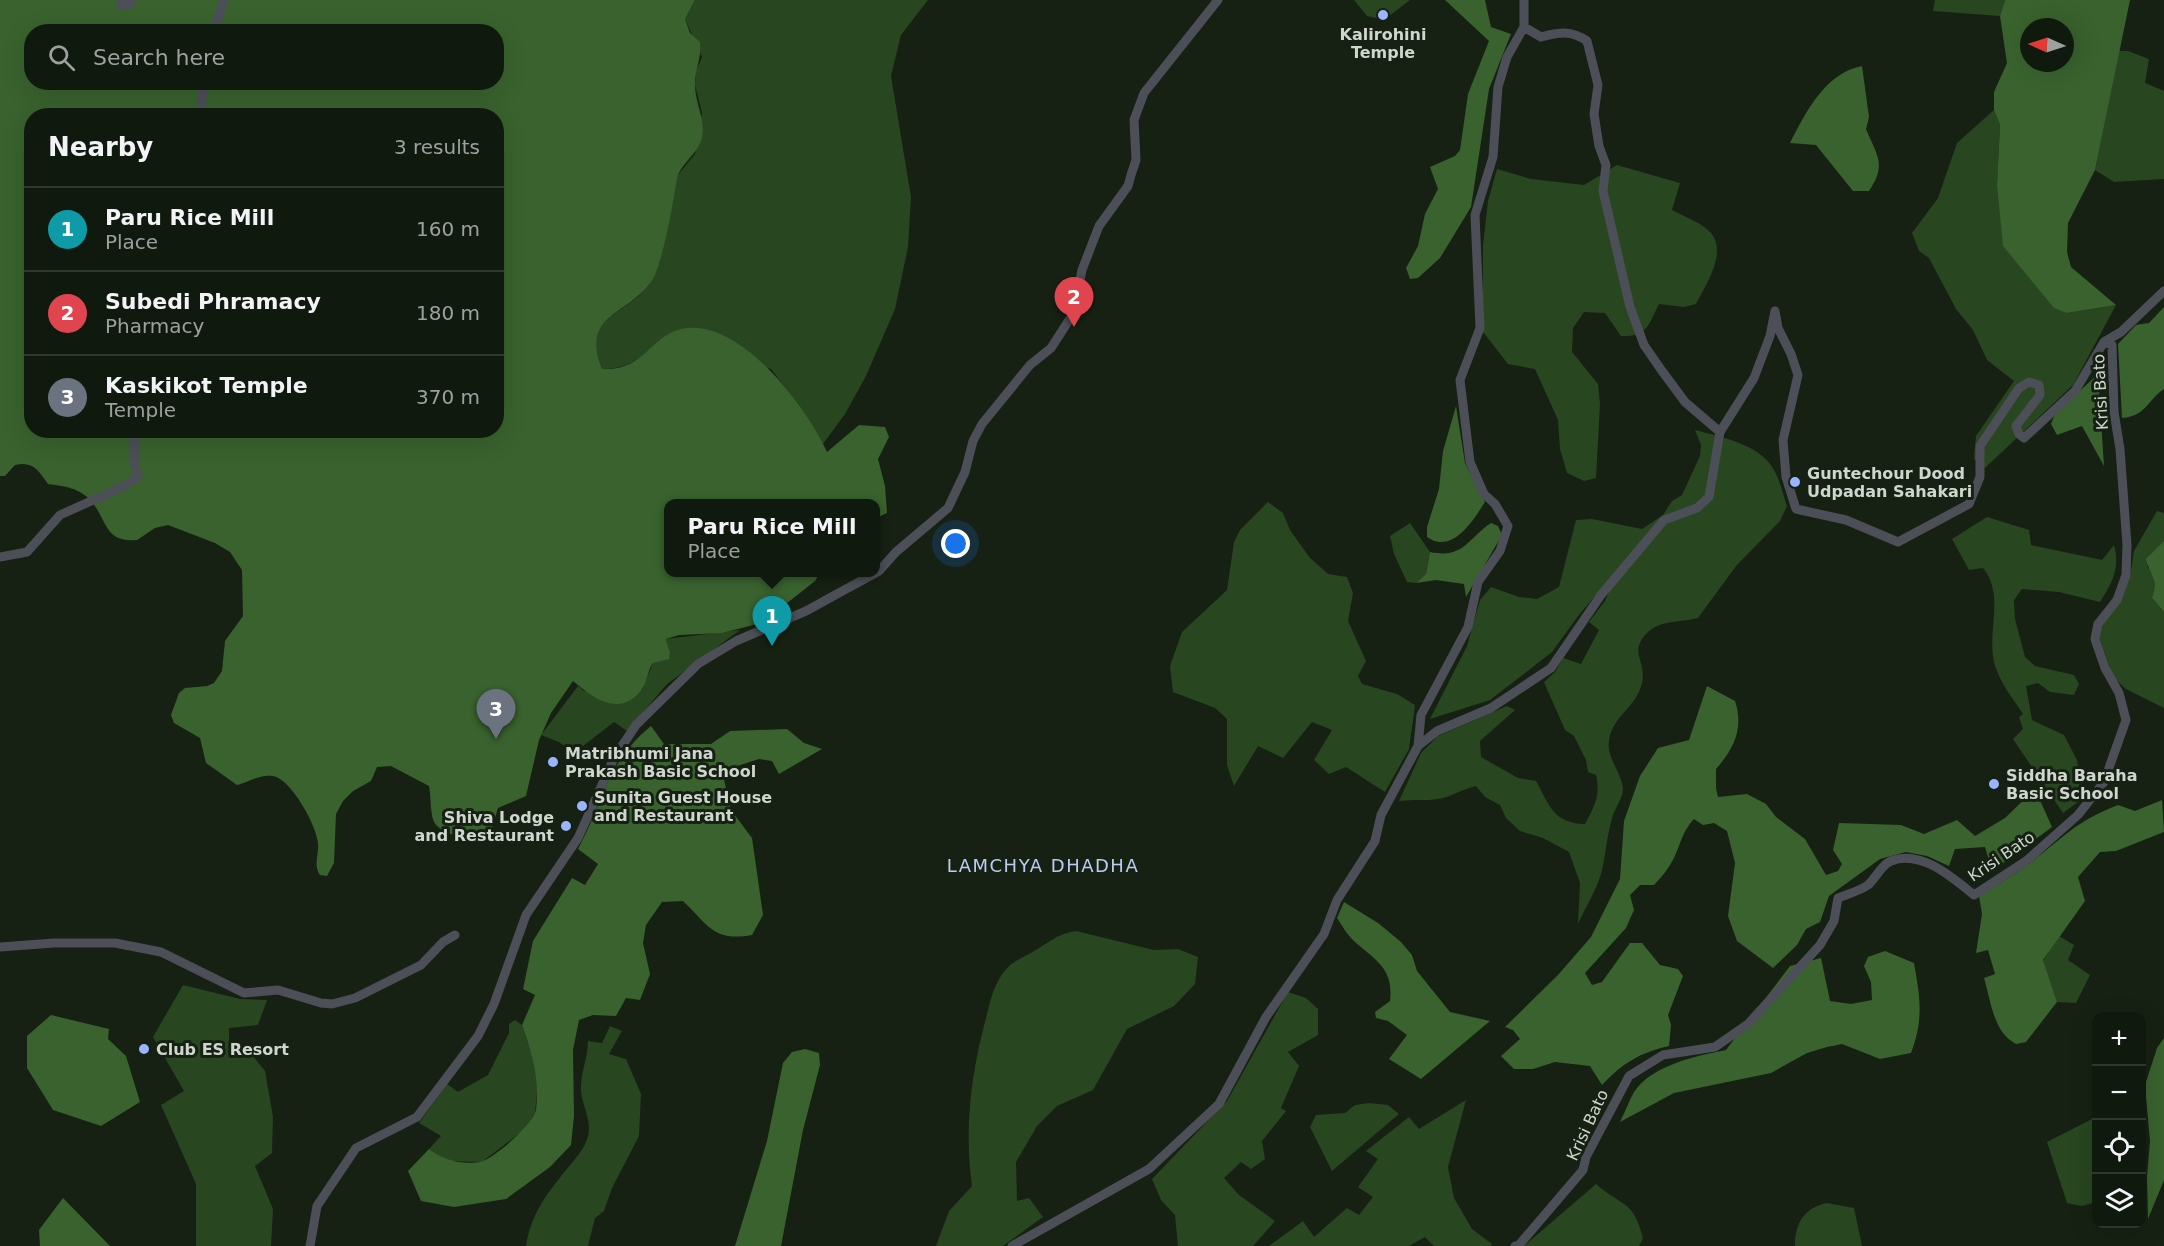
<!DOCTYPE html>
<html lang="en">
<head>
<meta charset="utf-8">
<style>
  :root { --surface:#10190e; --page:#1e261c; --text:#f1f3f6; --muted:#9ca09e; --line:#30382e; --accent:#8c9099 }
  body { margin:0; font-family:"DejaVu Sans",sans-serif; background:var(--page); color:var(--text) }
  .controls { position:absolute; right:18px; bottom:18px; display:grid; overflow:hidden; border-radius:12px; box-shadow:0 6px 24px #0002 }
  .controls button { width:54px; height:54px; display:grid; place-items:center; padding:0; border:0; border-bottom:2px solid var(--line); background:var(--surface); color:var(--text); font:30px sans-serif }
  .compass { position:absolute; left:2020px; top:18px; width:54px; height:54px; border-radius:50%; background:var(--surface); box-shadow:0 6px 24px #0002; rotate:273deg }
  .you { position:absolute; left:956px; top:544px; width:21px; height:21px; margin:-15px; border:4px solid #fff; border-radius:50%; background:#1a73e8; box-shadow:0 0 0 9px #1a73e833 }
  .badge { display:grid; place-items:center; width:39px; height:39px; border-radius:50%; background:var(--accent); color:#fff; font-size:20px; font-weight:700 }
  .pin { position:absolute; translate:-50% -50px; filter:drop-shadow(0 2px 3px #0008) }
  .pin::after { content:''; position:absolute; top:32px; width:21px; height:18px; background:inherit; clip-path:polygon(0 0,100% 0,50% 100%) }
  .popup { position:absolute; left:664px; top:499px; width:216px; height:78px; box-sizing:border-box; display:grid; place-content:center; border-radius:12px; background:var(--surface); filter:drop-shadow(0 2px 4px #0005); font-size:20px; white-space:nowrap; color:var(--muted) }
  .popup b { font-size:22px; color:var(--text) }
  .popup::after { content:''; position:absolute; left:50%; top:100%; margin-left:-12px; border:12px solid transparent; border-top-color:var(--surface) }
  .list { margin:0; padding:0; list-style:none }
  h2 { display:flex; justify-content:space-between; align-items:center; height:78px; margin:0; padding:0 24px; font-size:26px }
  h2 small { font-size:20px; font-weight:400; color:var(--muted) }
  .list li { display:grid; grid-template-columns:39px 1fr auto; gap:18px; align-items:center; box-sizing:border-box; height:84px; padding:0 24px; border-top:2px solid var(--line) }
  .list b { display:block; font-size:22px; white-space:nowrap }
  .list p { margin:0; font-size:20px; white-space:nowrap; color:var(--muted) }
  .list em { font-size:20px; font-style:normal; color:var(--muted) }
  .icon { flex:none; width:33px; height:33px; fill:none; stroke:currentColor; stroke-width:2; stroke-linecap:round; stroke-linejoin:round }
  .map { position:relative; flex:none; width:2164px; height:1246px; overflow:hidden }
  .search { position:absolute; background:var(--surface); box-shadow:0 6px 24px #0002; left:24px; top:24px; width:480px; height:66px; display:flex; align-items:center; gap:15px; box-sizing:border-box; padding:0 21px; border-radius:24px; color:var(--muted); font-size:22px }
  .panel { position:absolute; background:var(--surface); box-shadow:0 6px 24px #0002; left:24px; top:108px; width:480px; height:330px; border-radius:24px }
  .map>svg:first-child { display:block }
  .green { fill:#284620 }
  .forest { fill:#39622e; fill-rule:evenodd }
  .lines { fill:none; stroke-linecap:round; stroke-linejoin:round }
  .minor { stroke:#4c4f57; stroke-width:9 }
  .poi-dot { fill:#99b5fd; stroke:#162113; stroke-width:2 }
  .labels { text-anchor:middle; stroke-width:6; stroke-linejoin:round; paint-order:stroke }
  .poi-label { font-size:16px; font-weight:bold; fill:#cfd6cd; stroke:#162113; text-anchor:start }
  .street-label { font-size:16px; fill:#cfd6cd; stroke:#162113 }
  .neighbourhood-label { font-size:18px; letter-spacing:1.5px; fill:#bbcbf4; stroke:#162113 }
</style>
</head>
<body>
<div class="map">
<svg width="2164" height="1246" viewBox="0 0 2164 1246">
  <rect width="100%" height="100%" fill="#162113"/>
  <path class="green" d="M695,0H928L901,35L891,76L911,197L908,247L895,309L866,376L845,414L823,444L799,405L771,369L666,337C646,354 630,370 601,369C579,313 630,317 654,278L677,176L695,154L702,113L695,85L696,71L702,57L685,19Z
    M1354,0H1410L1384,20L1367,16Z
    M1935,0H2005L2000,16L1933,11Z
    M2119,51H2128L2149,59L2145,83L2164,91V179L2114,182L2095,170Z
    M1994,110L2000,125L1997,185L2067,313L2116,305L2073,385L1985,468L1974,459L1976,436L2014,381L1987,360L1973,330L1956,309L1929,258L1919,251L1912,233L1938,198L1957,143Z
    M1617,165L1680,183L1672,210C1683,216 1700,222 1709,231C1729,250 1706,285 1696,304L1684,307L1659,304C1648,325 1648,337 1621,336L1605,313L1584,312L1573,328L1572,352L1598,384L1600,404L1596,478L1584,481L1567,473L1560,449L1558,420L1535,369L1508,364L1483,332V245L1488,201L1497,169L1531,179L1584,185Z
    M1695,430C1721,437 1760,444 1774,470C1780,480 1783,495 1787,506L1780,521L1736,566L1698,618C1681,623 1661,619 1647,633C1628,653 1647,661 1642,683C1637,707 1612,716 1609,741C1606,757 1622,773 1623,789C1623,797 1616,807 1613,815C1607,834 1606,854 1601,874C1596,891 1585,908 1578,924L1580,883L1569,852L1543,838L1520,831L1506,818L1500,805L1485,797L1476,786C1462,789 1449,798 1438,799C1426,801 1414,799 1399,801L1421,753L1438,736L1507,706L1515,710L1480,741L1481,757L1518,778L1536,781C1550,806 1553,823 1585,824C1594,807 1601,795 1596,775L1588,772L1586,760L1574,736L1565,730L1544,682L1555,672L1563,658L1581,664L1599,630L1589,622L1605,601L1620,567L1578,616L1552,652L1490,700L1430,719L1467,646L1480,600L1491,587L1519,597L1537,599L1559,587L1576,520L1592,519L1642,529L1663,515L1672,501L1682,495L1700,456L1701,445Z
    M1268,502L1283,513L1290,530L1310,558L1328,574L1347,577L1353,593L1348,621L1366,661L1358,676L1362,684L1397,694L1415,705L1409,749L1385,792L1346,767L1329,774L1314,760L1332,730L1312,722L1283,758L1258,746L1234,786L1227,765V719L1215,708L1173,692L1170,666L1182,632L1227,590L1234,542L1240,530Z
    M2157,511L2164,513V541L2147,566C2156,577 2156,585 2152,598L2164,612V708L2126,689L2113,677L2099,636L2103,623L2130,576L2134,551Z
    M1987,517L2029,530L2031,545L2102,560L2114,545C2120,567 2113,582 2100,602L2059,592L2022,589L2014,600L2015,619L2025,657L2035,666L2074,675L2079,684L2074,695L2050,692L2038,683L2026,686L2032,720L2064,735L2077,760L2083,790H2094L2063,813L2013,739L2023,729L2019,717L2023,714C2013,699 1998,680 1994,662C1987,629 2005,595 1983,568L1969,570L1952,539Z
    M1410,523L1430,552L1426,574L1416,583L1407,582L1394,554L1390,536Z
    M740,630L667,684L627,731L614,722L574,753L559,742L541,735L578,686L584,691L642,690L653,663L670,652L666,639Z
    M1076,931L1154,950L1178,949L1198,957L1195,984L1174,1006L1127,1029L1093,1090L1057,1106L1037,1126L1016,1162L1017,1201L1029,1198L1043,1217L1003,1246H936L949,1211L972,1186C964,1128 971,1074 986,1018C990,1001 995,980 1008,967C1016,959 1029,955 1039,948C1052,940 1060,933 1076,931Z
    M2059,936L2074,945L2068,960L2090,975L2076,1003L2057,1002L2043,961Z
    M183,985L240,999L267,1000L258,1025L229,1028V1049L248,1050L265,1071L273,1117L272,1153L255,1166L273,1209L271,1246H196V1184L161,1105L184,1091L153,1037Z
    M1288,992L1306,998L1318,1009V1035L1288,1052L1299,1066L1281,1108L1286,1111L1262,1141L1265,1159L1251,1169L1241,1162L1224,1178L1239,1195L1275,1221L1253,1246H1178L1175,1215L1161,1200L1152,1179L1227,1101Z
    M515,1020L522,1025L533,1057L538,1084L535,1113L525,1129L482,1162L445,1161L429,1149L441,1136L419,1123L447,1084L458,1092L488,1075L509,1033V1024Z
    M610,1026L622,1031L609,1054L626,1059L641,1094L639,1136L612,1188L604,1211L595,1218L588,1246H526C531,1214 546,1195 566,1170C574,1160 585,1149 588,1136C592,1120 582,1105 581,1091C580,1074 588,1058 588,1041L602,1043Z
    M2095,1099L2096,1202L2082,1206L2067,1203L2047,1142L2092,1119Z
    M1466,1100L1448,1167L1454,1198L1472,1229L1492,1244L1490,1246H1434L1425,1237L1409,1246H1269L1303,1221L1314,1237L1347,1208L1359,1215L1373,1197L1358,1187L1378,1159L1366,1151L1409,1117L1419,1129Z
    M1369,1103L1388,1105L1399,1114L1332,1171L1310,1127L1316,1115L1345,1113L1355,1105Z
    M1596,1184C1622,1207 1633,1199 1643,1238L1639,1246H1524Z
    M1827,1203L1854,1208L1862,1246H1795C1795,1223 1804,1208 1827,1203Z"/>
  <path class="forest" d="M0,0H695L685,19L690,33L700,42C702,59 694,71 695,87C696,106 707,122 701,141C696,155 679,166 677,179C671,212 666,247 654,278C630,316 579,313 602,369C645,371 649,337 681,329C739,316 807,407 827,452L859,425L885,427L889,437L878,459L885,486L887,513L876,518V504H668V572L820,573L815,581L786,604L789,616L722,633L679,635L666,639L670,652L669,659L653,663C647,671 648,681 642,689C621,718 594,699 573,681L551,713L539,740L526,796L498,808L492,828L481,838C466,839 434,835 432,815C430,805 431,796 429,786L391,766L377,767L371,781L353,791L343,801L336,814L334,863L327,876L320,875C313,865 319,856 318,844C317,826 291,779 273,776C259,774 250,782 237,785L206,763L200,738L174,723L171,715L179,693L185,688L207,686L214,683L222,671L225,641L243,616L242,570L230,552L215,543L168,525L155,528L137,540C104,543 107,519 91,501C80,488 64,486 48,484C38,470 33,461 15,465L5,476H0ZM32,32H496V82H32ZM32,116H496V430H32Z
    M1445,0H1485L1491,27L1511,34L1489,89L1471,207L1440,258L1418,278L1410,279L1406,268L1418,246L1425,214L1438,189L1430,167L1455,156L1460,150L1468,94L1489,41Z
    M2005,0H2130L2095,170L2068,223L2067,252L2071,267L2116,305L2067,313L2054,308L2003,246L1997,185L2000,125L1994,110V92L2007,63L2000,16ZM2029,27H2065V63H2029Z
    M1862,66L1869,117L1866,129C1877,156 1887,164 1869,191H1853L1816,145L1790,143C1806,112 1825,73 1862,66Z
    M2164,307V389C2148,399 2147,416 2122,418L2118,344L2136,325L2149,323Z
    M2098,374L2104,466L2082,426L2057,435L2051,424L2055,414Z
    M1456,406L1465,463L1485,502C1473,521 1452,555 1427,537V527L1439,489L1443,451Z
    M1491,523L1498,526L1502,535L1466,597L1464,584L1436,580L1416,583L1426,574L1430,552C1464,559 1467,539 1491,523Z
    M2164,541V612L2152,598C2159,577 2150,577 2146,559Z
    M1707,686L1735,701C1744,728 1734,749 1716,769V788L1718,797L1747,794L1766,804L1776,817L1805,839L1826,875L1838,871L1842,864L1833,850L1839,823L1901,825L1924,834L1957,820L1975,836L2005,818L2035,789L2052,827L1992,871L1985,847L1955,849L1949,866L1927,856L1906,852L1880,859L1829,896L1820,922L1806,929L1797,945L1773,968L1737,941L1728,916L1735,863L1727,831L1714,823L1703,825L1694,819C1682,832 1681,843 1674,858C1669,868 1662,877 1654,885H1640L1630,895L1634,910L1626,928L1585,973L1592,985L1602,982L1630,943H1642L1660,965L1678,969L1683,976L1668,1015L1671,1025L1669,1046C1639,1053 1623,1063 1602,1085L1590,1066L1555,1062L1533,1069H1514L1501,1056L1520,1039L1513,1030L1505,1027L1558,975L1591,937L1620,879L1624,821L1640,776L1658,748L1689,740Z
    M651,726L664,744H711L730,731L787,729L804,743L822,749L779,774L772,761L759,759L722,771L731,810L752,838L763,915L752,935C714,942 708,925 683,901L662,902L646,925L643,943L650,974L640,1000L626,998L616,1016L593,1015L579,1020L573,1050L574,1116L571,1145L550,1167L506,1199L454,1207L421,1201L408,1171L429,1149C444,1160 460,1165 480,1162C494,1159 533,1124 536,1110C540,1079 532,1053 522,1025L535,995L523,989L533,941L572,878L585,885L598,864L578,849C604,801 606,763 651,726Z
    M2162,800L2164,832L2116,851L2100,852L2078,877L2085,901L2043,960L2057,1002L2026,1042L2016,1044C1993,1032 1991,1001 1984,978L1995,974L1988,950L1976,953L1982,914L1979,896C1996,885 2014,875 2030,863C2064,837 2076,821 2118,805L2135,811Z
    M1344,902L1378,923L1401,942L1412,955L1417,971L1450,1012L1490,1021L1421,1079L1389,1059L1407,1035L1388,1021L1376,1018L1375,1012L1390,1001C1394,968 1375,960 1354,941C1347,935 1342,925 1337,918Z
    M1885,951L1914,963C1920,997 1924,1019 1911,1053L1880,1059L1842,1044L1827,1047L1807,1053L1771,1073L1674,1093L1620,1122C1625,1112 1629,1101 1634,1092C1652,1065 1696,1056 1726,1050L1790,966L1821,958L1830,1001L1851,1004L1872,1000L1871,982L1864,966L1868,957Z
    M51,1015L109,1029L108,1039L126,1056L140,1102L101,1126L53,1110L27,1068V1036Z
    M2164,1038V1180L2148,1219L2147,1177L2150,1141L2145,1085L2157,1048Z
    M805,1049L819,1053L820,1065L803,1130L781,1246H735L767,1141L783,1063L792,1052Z
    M63,1198L110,1246H40L39,1230Z"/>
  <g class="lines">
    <path class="minor" d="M121,0V6L130,4L132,0
      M1524,27L1541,37C1559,32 1571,30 1587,41L1598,85L1594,114L1599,146L1606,165L1603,191L1630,307L1644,345L1662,371L1685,402L1720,432
      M213,32L224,0
      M201,116L203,82
      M0,557L27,552L60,515L120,488L138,477L134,461L135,430
      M1418,746L1421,715L1468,627L1478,582L1500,551L1508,526L1495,504L1484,494L1470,462L1460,380L1480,328L1475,215L1493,157L1498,87L1507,57L1524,27V0
      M0,947L54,943H115L161,952L244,993L278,990L321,1003L332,1004L355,998L421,965L443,942L455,935
      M310,1246L317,1206L356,1148L417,1117L478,1036L494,1004L526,915L578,838L614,758L636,725L698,664L736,641L806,611L879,571L896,552L948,508L965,472L973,441L982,424L1030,365L1051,348L1073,314L1082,270L1099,226L1128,186L1131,175L1136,160L1134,120L1144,93L1218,0
      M1012,1246L1149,1169L1219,1104L1266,1017L1324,934L1337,900L1375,841L1381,815L1418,746L1437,731L1491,708L1551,668L1601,595L1664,520L1697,508L1709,497L1720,432L1754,378L1770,336L1775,311L1778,328L1791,354L1798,375L1783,440L1786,477L1796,509L1846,520L1898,542L1969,504L1980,477V446L2019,388L2029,382L2039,385L2040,395L2016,426L2019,434L2024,438L2075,391L2104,342L2121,332L2164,291
      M1515,1246L1519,1245L1583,1170L1586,1157L1629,1076L1663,1055L1715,1047L1748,1024L1820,945L1834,921L1838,898C1847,894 1860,891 1868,885C1876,878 1881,865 1891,861C1921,849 1953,878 1974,895L2026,861L2078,815L2104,782L2126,720L2119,693L2105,668L2095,639L2098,624L2117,600L2126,575L2127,545L2120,449L2114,412L2112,345L2104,342"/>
  </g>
  <g class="poi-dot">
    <circle cx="1383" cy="15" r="6"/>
    <circle cx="1795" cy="482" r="6"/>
    <circle cx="553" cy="762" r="6"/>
    <circle cx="1994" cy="784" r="6"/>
    <circle cx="582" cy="806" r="6"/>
    <circle cx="566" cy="826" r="6"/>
    <circle cx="144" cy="1049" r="6"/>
  </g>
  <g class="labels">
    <g class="poi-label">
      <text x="1383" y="40" text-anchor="middle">Kalirohini<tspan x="1383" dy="18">Temple</tspan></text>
      <text x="1807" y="479">Guntechour Dood<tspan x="1807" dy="18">Udpadan Sahakari</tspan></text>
      <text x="565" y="759">Matribhumi Jana<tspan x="565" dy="18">Prakash Basic School</tspan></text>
      <text x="2006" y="781">Siddha Baraha<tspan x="2006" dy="18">Basic School</tspan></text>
      <text x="594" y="803">Sunita Guest House<tspan x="594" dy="18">and Restaurant</tspan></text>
      <text x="554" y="823" text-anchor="end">Shiva Lodge<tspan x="554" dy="18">and Restaurant</tspan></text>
      <text x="156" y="1055">Club ES Resort</text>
    </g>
    <g class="street-label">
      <text transform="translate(2100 392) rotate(-93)" y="6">Krisi Bato</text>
      <text transform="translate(2001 856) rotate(-34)" y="6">Krisi Bato</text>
      <text transform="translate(1587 1125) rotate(-65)" y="6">Krisi Bato</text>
    </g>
    <g class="neighbourhood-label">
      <text x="1043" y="872">LAMCHYA DHADHA</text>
    </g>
  </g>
</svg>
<div class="controls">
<button>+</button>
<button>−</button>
<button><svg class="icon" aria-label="locate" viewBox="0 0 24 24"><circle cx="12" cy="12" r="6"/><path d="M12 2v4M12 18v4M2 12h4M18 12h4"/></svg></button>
<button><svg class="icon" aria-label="layers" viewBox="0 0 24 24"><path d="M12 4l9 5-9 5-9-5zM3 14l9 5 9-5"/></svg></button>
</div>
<svg class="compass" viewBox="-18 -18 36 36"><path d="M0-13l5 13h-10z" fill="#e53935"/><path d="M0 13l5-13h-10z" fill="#9ca09e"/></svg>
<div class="you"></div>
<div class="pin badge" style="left:772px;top:646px;background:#0f9aa8">1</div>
<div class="popup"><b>Paru Rice Mill</b>Place</div>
<div class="pin badge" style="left:1074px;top:327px;background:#e0444e">2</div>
<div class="pin badge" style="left:496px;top:739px;background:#6b7280">3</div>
<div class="search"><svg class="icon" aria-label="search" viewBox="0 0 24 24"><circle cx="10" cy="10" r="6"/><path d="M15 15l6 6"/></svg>Search here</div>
<section class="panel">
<h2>Nearby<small>3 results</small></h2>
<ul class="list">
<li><span class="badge" style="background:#0f9aa8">1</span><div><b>Paru Rice Mill</b><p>Place</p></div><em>160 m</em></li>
<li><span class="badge" style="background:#e0444e">2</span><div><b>Subedi Phramacy</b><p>Pharmacy</p></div><em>180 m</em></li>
<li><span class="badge" style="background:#6b7280">3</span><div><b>Kaskikot Temple</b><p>Temple</p></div><em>370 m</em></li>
</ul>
</section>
</div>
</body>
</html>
